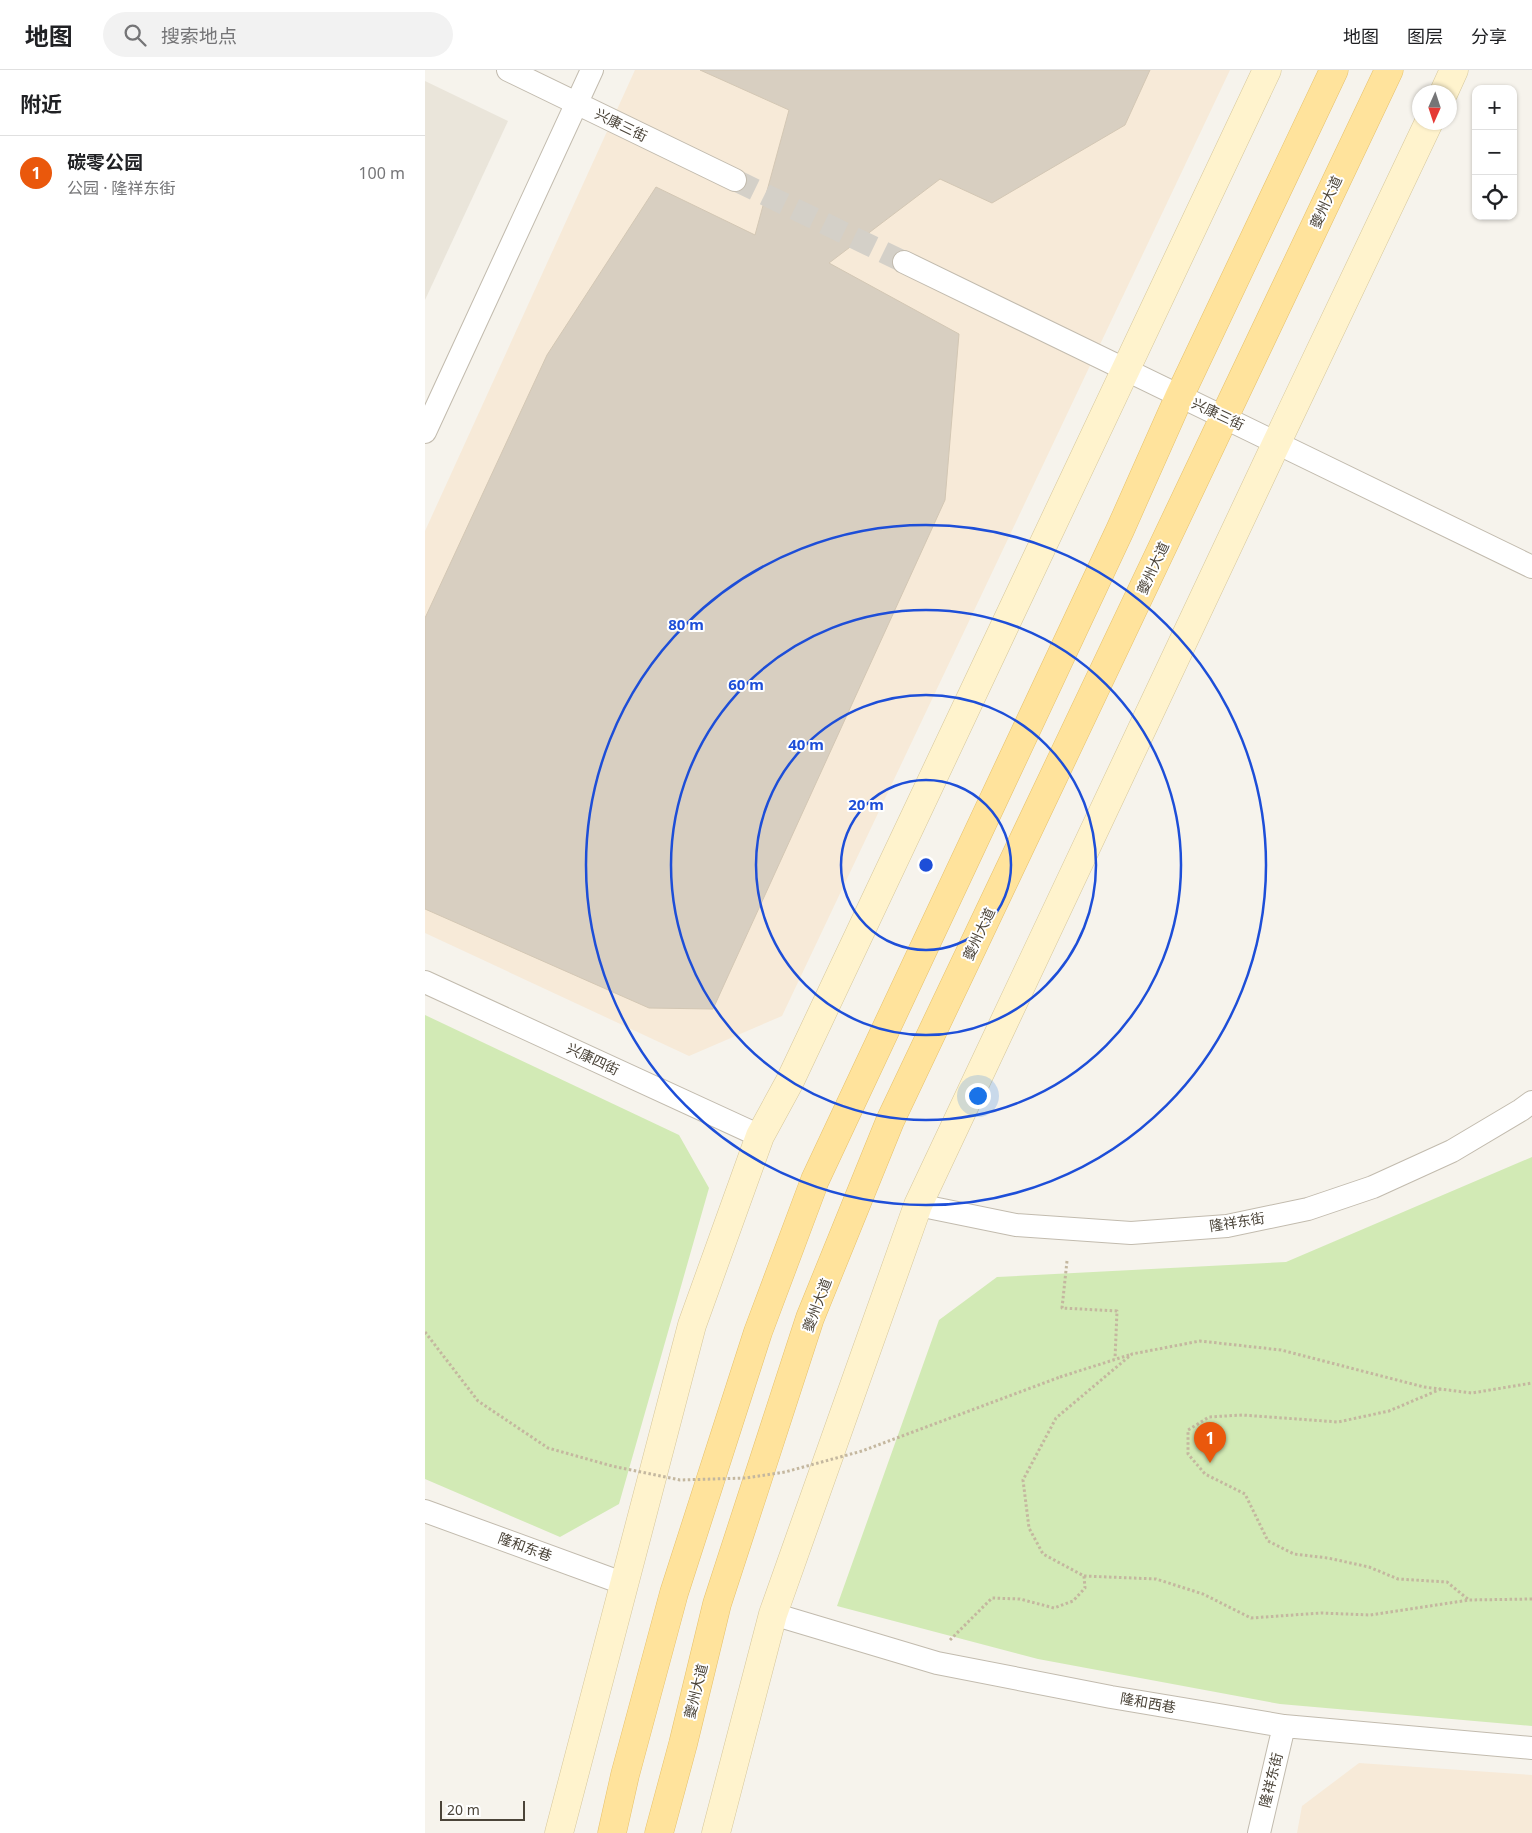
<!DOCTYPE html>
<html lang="zh">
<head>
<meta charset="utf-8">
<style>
  :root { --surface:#fff; --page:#f2f2f2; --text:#202124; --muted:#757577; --line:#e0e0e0; --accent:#ea580c }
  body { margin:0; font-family:"Noto Sans","Noto Sans SC",sans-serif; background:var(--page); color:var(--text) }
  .controls { position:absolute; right:15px; top:15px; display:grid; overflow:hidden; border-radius:10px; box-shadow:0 1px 4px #0004 }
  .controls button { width:45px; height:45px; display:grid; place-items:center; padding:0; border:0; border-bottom:1px solid var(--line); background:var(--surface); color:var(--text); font:25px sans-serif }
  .compass { position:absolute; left:987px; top:15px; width:45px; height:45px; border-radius:50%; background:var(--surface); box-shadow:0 1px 4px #0004; rotate:183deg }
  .scale { position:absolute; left:15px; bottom:12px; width:85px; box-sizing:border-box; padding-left:5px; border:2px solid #4b4439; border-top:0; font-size:14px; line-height:18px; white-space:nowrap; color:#4b4439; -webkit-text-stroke:4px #fff; paint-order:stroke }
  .you { position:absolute; left:552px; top:1025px; width:18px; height:18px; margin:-12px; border:4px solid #fff; border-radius:50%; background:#1a73e8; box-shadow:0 0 0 8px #1a73e833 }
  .badge { display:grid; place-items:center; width:32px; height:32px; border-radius:50%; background:var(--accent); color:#fff; font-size:16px; font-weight:700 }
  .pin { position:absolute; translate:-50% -41px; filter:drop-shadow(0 1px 2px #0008) }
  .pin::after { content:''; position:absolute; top:26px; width:18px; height:15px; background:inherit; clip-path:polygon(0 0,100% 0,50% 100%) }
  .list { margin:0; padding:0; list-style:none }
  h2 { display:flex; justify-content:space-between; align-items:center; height:65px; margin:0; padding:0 20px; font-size:21px }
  h2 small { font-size:16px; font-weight:400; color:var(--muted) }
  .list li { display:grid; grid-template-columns:32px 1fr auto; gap:15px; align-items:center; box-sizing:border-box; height:75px; padding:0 20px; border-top:1px solid var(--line) }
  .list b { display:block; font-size:19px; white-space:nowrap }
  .list p { margin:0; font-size:16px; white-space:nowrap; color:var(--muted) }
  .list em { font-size:16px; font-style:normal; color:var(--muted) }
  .icon { flex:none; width:28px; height:28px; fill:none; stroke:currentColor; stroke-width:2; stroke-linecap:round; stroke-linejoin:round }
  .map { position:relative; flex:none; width:1107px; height:1763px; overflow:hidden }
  header { display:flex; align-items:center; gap:30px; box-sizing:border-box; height:70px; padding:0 25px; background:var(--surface); border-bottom:1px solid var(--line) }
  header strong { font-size:24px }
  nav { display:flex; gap:28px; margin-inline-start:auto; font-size:18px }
  .search { width:350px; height:45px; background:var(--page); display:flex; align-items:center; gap:12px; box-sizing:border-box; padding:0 18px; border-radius:28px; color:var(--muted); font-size:19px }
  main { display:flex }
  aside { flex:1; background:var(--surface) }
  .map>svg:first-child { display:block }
  .residential { fill:#eae5da }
  .commercial { fill:#f7ead8 }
  .green { fill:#d2eab5 }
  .building { fill:#d8cfc1; stroke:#d3c7b4 }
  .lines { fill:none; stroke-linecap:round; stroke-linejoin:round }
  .street-tunnel { stroke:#d4d0c8; stroke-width:22; stroke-dasharray:22 11; stroke-linecap:butt }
  .street-casing { stroke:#c2bbae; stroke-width:24 }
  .secondary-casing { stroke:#d6c79b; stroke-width:29 }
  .primary-casing { stroke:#e6c16a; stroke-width:29 }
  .path { stroke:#c4b79f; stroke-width:3; stroke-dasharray:2.5 2.5; stroke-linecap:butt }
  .street { stroke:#fff; stroke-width:22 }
  .secondary { stroke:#fff3cd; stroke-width:28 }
  .primary { stroke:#ffe39c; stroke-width:28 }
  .path-bridge { stroke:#c4b79f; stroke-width:3; stroke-dasharray:2.5 2.5; stroke-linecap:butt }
  .ring { fill:none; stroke:#1d4ed8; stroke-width:2.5 }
  .labels { text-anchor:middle; stroke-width:4; stroke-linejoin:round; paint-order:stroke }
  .street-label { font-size:14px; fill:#4b4439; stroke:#fff }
  .centre { fill:#1d4ed8; stroke:#fff; stroke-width:2.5 }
  .ring-label { font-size:15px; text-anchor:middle; font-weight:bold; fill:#1d4ed8; stroke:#fff; stroke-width:4; stroke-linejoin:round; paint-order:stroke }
</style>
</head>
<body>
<header>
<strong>地图</strong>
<div class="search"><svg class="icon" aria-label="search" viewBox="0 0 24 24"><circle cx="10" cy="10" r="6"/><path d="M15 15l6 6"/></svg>搜索地点</div>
<nav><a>地图</a><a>图层</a><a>分享</a></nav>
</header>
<main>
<aside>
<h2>附近<small></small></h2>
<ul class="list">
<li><span class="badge">1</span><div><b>碳零公园</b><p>公园 · 隆祥东街</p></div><em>100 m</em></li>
</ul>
</aside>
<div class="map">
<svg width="1107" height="1763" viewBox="0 0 1107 1763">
  <rect width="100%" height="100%" fill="#f6f3ec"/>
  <path class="residential" d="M0,11L83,51L0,230Z"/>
  <path class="commercial" d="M210,0H805L357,946L264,986L0,863V461Z
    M934,1693L1107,1705V1763H872L877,1736Z"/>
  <path class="green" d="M0,945L254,1065L284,1118L194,1434L135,1467L0,1409Z
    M1107,1087V1656L855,1634L613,1589L412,1536L514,1250L572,1207L861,1192Z"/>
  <path class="building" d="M275,0H725L700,55L567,133L515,109L404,193L534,264L520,430L288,939L224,938L0,839V548L122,285L231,117L330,165L364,40Z"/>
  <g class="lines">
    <path class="street-tunnel" d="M310,110L479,192"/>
    <g class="street-casing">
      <path id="street" d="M83,0L310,110
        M479,192L1107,497
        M0,362L167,0
        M0,912L335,1066
        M493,1135L591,1155L706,1163L802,1156L883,1139L948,1117L1027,1081L1096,1040L1107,1032
        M0,1441L200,1514
        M348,1544L512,1593L686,1627L859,1656L1107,1678
        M834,1763L859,1656"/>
    </g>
    <g class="secondary-casing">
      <path id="secondary" d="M1019,22L1029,0
        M134,1763L267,1255L335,1066L365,1011L842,0
        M291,1763L348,1544L493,1135L852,372L1004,52"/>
    </g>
    <g class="primary-casing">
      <path id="primary" d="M187,1763L200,1705L249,1523L333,1262L390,1110L695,460L755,325L909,0
        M234,1763L258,1674L292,1534L385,1248L465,1051L964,0"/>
    </g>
    <path class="path" d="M642,1191L637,1238L692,1241L690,1289
      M635,1307L704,1285
      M1016,1319L964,1341L913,1352L817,1345L784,1347L763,1360V1384L780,1404L820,1424L843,1471L869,1484L903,1488L944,1497L973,1509L1022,1512L1044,1530
      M659,1506L731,1509L778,1524L826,1548L896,1543L945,1545L1044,1530L1107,1529
      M525,1570L567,1528L595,1529L629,1538L648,1531L660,1518L659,1506L618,1484L604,1458L598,1410L631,1348L707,1284L775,1271L856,1280L999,1317L1047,1323L1107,1313"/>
    <use href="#street" class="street"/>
    <use href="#secondary" class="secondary"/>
    <use href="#primary" class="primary"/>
    <path class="path-bridge" d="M0,1262L53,1331L123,1378L187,1396L255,1410L321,1408L360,1402L437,1381L635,1307"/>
  </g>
  <g class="ring">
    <circle cx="501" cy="795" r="85"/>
    <circle cx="501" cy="795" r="170"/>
    <circle cx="501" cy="795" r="255"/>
    <circle cx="501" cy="795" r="340"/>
  </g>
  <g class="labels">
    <g class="street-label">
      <text transform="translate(196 55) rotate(26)" y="5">兴康三街</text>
      <text transform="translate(901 132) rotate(-65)" y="5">夔州大道</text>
      <text transform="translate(793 344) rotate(25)" y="5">兴康三街</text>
      <text transform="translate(728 498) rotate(-65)" y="5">夔州大道</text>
      <text transform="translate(554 864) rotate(-65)" y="5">夔州大道</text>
      <text transform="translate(168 989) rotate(25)" y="5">兴康四街</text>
      <text transform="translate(812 1152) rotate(-9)" y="5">隆祥东街</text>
      <text transform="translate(392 1235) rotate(-69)" y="5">夔州大道</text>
      <text transform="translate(100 1477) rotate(20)" y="5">隆和东巷</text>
      <text transform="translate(271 1621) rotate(-76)" y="5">夔州大道</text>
      <text transform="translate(723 1633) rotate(10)" y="5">隆和西巷</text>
      <text transform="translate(846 1710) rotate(-76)" y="5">隆祥东街</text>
    </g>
  </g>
  <circle cx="501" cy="795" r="8" class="centre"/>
  <g class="ring-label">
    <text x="261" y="560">80 m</text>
    <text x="321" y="620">60 m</text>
    <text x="381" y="680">40 m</text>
    <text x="441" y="740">20 m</text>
  </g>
</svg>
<div class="controls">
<button>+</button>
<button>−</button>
<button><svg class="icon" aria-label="locate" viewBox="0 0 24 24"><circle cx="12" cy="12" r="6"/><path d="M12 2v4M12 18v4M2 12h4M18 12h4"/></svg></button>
</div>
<svg class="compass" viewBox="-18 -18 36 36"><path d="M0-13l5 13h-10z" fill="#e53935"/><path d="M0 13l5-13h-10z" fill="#757577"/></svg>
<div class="scale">20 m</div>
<div class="you"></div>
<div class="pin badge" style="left:785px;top:1393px">1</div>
</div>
</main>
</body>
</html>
